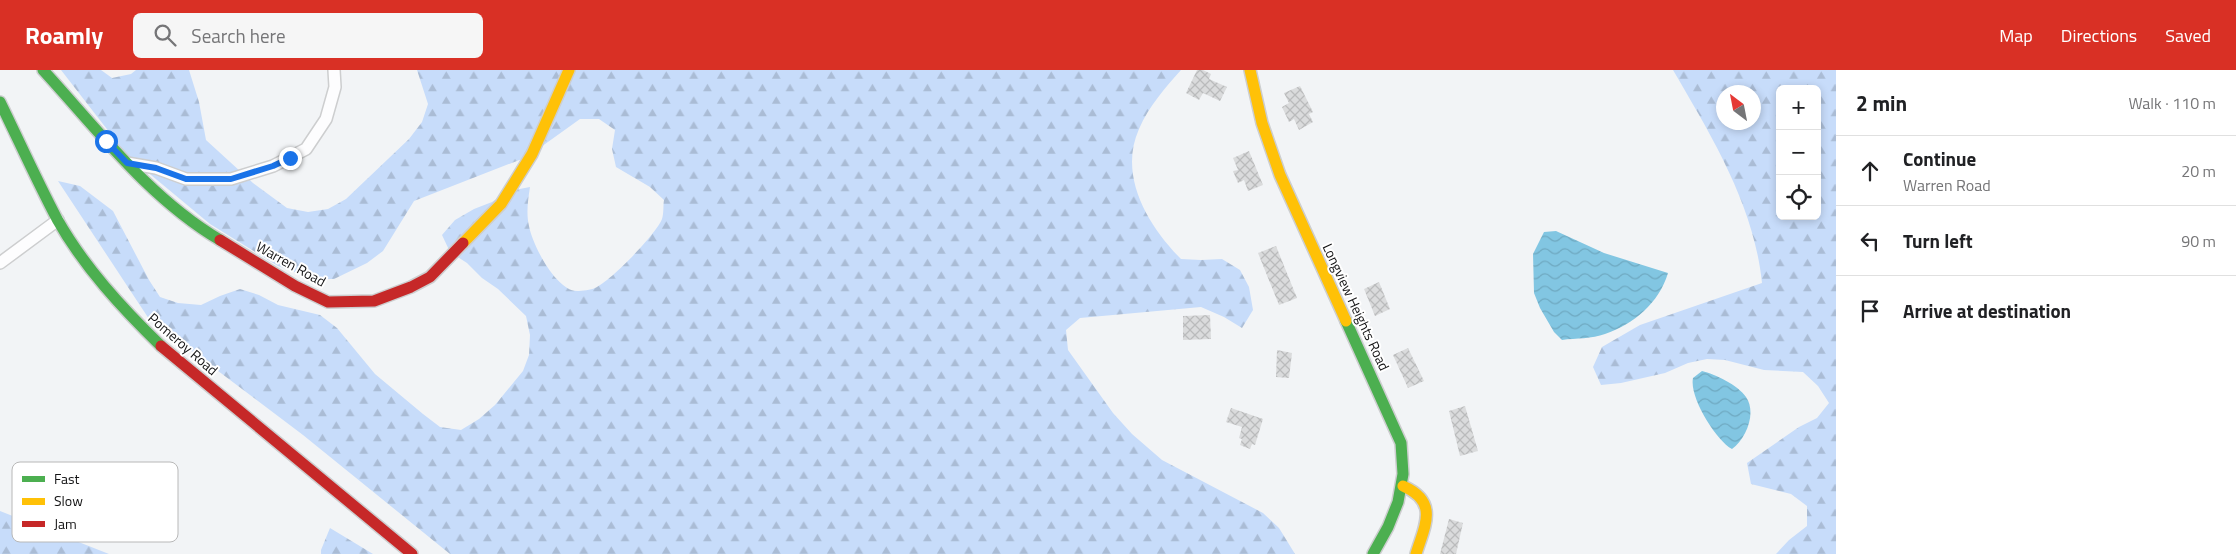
<!DOCTYPE html>
<html lang="en">
<head>
<meta charset="utf-8">
<style>
  :root { --surface:#fff; --page:#f6f6f6; --text:#202124; --muted:#757577; --line:#e0e0e0; --accent:#d93025 }
  body { margin:0; font-family:"Titillium Web",sans-serif; background:var(--page); color:var(--text) }
  .controls { position:absolute; right:15px; top:15px; display:grid; overflow:hidden; border-radius:8px; box-shadow:0 2px 8px #0003 }
  .controls button { width:45px; height:45px; display:grid; place-items:center; padding:0; border:0; border-bottom:1px solid var(--line); background:var(--surface); color:var(--text); font:25px sans-serif }
  .compass { position:absolute; left:1716px; top:15px; width:45px; height:45px; border-radius:50%; background:var(--surface); box-shadow:0 2px 8px #0003; rotate:328deg }
  .stop { position:absolute; width:15px; height:15px; margin:-11px; border:4px solid #1a73e8; border-radius:50%; background:#fff }
  .stop.end { background:#1a73e8; border-color:#fff; box-shadow:0 1px 5px #0008 }
  .list { margin:0; padding:0; list-style:none }
  h2 { display:flex; justify-content:space-between; align-items:center; height:65px; margin:0; padding:0 20px; font-size:21px }
  h2 small { font-size:16px; font-weight:400; color:var(--muted) }
  .list li { display:grid; grid-template-columns:32px 1fr auto; gap:15px; align-items:center; box-sizing:border-box; height:70px; padding:0 20px; border-top:1px solid var(--line) }
  .list b { display:block; font-size:19px; white-space:nowrap }
  .list p { margin:0; font-size:16px; white-space:nowrap; color:var(--muted) }
  .list em { font-size:16px; font-style:normal; color:var(--muted) }
  .icon { flex:none; width:28px; height:28px; fill:none; stroke:currentColor; stroke-width:2; stroke-linecap:round; stroke-linejoin:round }
  .map { position:relative; flex:none; width:1836px; height:484px; overflow:hidden }
  header { display:flex; align-items:center; gap:30px; box-sizing:border-box; height:70px; padding:0 25px; background:var(--accent); color:#fff }
  header strong { font-size:24px }
  nav { display:flex; gap:28px; margin-inline-start:auto; font-size:18px }
  .search { width:350px; height:45px; background:var(--page); display:flex; align-items:center; gap:12px; box-sizing:border-box; padding:0 18px; border-radius:8px; color:var(--muted); font-size:19px }
  main { display:flex }
  aside { flex:1; background:var(--surface) }
  .map>svg:first-child { display:block }
  .forest { fill:url(#forest-firs); fill-rule:evenodd }
  .water { fill:url(#water-waves) }
  .building { fill:url(#building-cross-hatch) }
  .lines { fill:none; stroke-linecap:round; stroke-linejoin:round }
  .street-casing { stroke:#cdcecf; stroke-width:14 }
  .fast-casing { stroke:#cdcecf; stroke-width:14 }
  .slow-casing { stroke:#cdcecf; stroke-width:14 }
  .jam-casing { stroke:#cdcecf; stroke-width:14 }
  .street { stroke:#fdfdfe; stroke-width:11 }
  .fast { stroke:#4caf50; stroke-width:11 }
  .slow { stroke:#ffc107; stroke-width:11 }
  .jam { stroke:#c62828; stroke-width:11 }
  .route { stroke:#1a73e8; stroke-width:6 }
  .labels { text-anchor:middle; stroke-width:4; stroke-linejoin:round; paint-order:stroke }
  .street-label { font-size:14px; fill:#121213; stroke:#fff }
  .key { fill:#fff; stroke:#b8b8b8; stroke-width:1 }
  .key-label { font-size:14px; fill:#121213 }
</style>
</head>
<body>
<header>
<strong>Roamly</strong>
<div class="search"><svg class="icon" aria-label="search" viewBox="0 0 24 24"><circle cx="10" cy="10" r="6"/><path d="M15 15l6 6"/></svg>Search here</div>
<nav><a>Map</a><a>Directions</a><a>Saved</a></nav>
</header>
<main>
<div class="map">
<svg width="1836" height="484" viewBox="0 0 1836 484">
  <defs>
    <pattern id="forest-firs" width="22" height="20" patternUnits="userSpaceOnUse" patternTransform="scale(1.25)"><rect width="22" height="20" fill="#c7dcfa"/><path d="M5 1l3.5 6h-7zM16 11l3.5 6h-7z" fill="#aabcd5"/></pattern>
    <pattern id="water-waves" width="16" height="10" patternUnits="userSpaceOnUse" patternTransform="scale(1.25)"><rect width="16" height="10" fill="#82c6e2"/><path d="M0 5q4-4 8 0t8 0" fill="none" stroke="#6fa9c1"/></pattern>
    <pattern id="building-cross-hatch" width="8" height="8" patternUnits="userSpaceOnUse" patternTransform="scale(1.25)"><rect width="8" height="8" fill="#dadbdc"/><path d="M0 0l8 8M0 8l8-8" fill="none" stroke="#babbbc"/></pattern>
  </defs>
  <rect width="100%" height="100%" fill="#f2f4f6"/>
  <path class="forest" d="M61,0H101L112,8L131,4L136,0H189L199,32L206,70L253,113L287,138L308,142L328,139L346,129L409,69L422,52L428,34L417,0H1181C1165,18 1149,36 1139,59C1118,106 1148,156 1181,189L1201,190L1222,189L1240,200L1249,217L1253,240L1242,258L1224,247L1201,237L1080,248L1066,260L1068,280L1113,343L1132,364L1162,390L1263,443L1279,458L1295,484H450L303,365L149,249L58,111L80,116L113,141L149,210L160,227L178,233L201,235L220,226L240,219L259,225L278,235L320,245L337,258L375,304L423,344L440,357L461,360L479,349L495,335L523,301L529,285L530,265L526,246L498,219L482,208L467,193L450,182L442,165L455,150L474,139L492,132L509,121L530,117C528,130 526,143 529,156C532,174 556,221 577,221C582,221 591,220 595,218C611,211 656,164 662,149C664,143 663,135 664,130L650,117L616,97L612,79L615,60L599,49H580L527,87L414,131L383,181L367,193L334,209H314L278,196L210,154L127,85Z
    M1673,0H1836V484H1776L1789,470L1807,456V436L1791,424L1751,414L1747,393L1799,357L1817,348L1829,333L1818,316L1803,302L1764,300L1725,290L1707,289L1688,293L1665,303L1621,313L1601,315L1593,297L1602,277L1640,255L1762,213C1754,135 1712,67 1673,0ZM1780,19H1817V146H1780ZM1754,22V52H1724V22Z
    M0,441L109,484H0Z
    M330,458L373,484H321V480Z"/>
  <path class="water" d="M1556,161L1604,183L1668,203C1659,233 1634,254 1605,264C1592,269 1576,268 1562,270L1554,262L1540,238L1534,223L1533,184L1544,162Z
    M1702,301C1715,304 1738,315 1746,327C1757,343 1746,369 1732,379C1716,370 1689,327 1693,308Z"/>
  <path class="building" d="M1197,0H1203L1211,4L1209,9L1227,17L1220,31L1203,23L1199,30L1186,23Z
    M1300,16L1313,42L1309,44L1313,52L1299,60L1294,49L1289,52L1282,37L1289,33L1284,23Z
    M1249,81L1263,115L1248,121L1244,110L1238,113L1233,101L1238,100L1233,88Z
    M1276,176L1297,228L1279,235L1258,183Z
    M1379,212L1390,239L1375,246L1364,219Z
    M1210,245L1211,269L1183,270V246Z
    M1408,278L1424,311L1408,318L1393,285Z
    M1277,280L1292,283L1289,308L1276,307Z
    M1465,336L1478,381L1460,386L1449,341Z
    M1231,338L1263,349L1255,375L1252,374L1250,379L1240,375L1242,369L1239,368L1242,357L1226,352Z
    M1449,449L1463,453L1456,484H1440Z"/>
  <g class="lines">
    <g class="street-casing">
      <path id="street" d="M127,93L156,98L186,109H231L273,96L306,79L326,49L335,17L334,0
        M0,193L58,150"/>
    </g>
    <g class="fast-casing">
      <path id="fast" d="M43,0C98,60 149,128 220,170
        M0,32C19,71 37,111 57,149C84,197 122,238 161,276
        M1346,251L1401,373L1403,404L1398,432L1388,457L1373,484"/>
    </g>
    <g class="slow-casing">
      <path id="slow" d="M1250,0L1262,53L1280,105L1346,251
        M463,173L501,134L532,84L569,0
        M1403,416C1439,432 1425,455 1416,484"/>
    </g>
    <g class="jam-casing">
      <path id="jam" d="M220,170L295,216L328,232L374,231L411,217L430,207L463,173
        M161,276L412,484"/>
    </g>
    <use href="#street" class="street"/>
    <use href="#fast" class="fast"/>
    <use href="#slow" class="slow"/>
    <use href="#jam" class="jam"/>
  </g>
  <g class="lines">
    <path class="route" d="M106,71L127,93L156,98L186,109H231L273,96L290,88"/>
  </g>
  <g class="labels">
    <g class="street-label">
      <text transform="translate(291 194) rotate(29)" y="5">Warren Road</text>
      <text transform="translate(1356 237) rotate(65)" y="5">Longview Heights Road</text>
      <text transform="translate(183 274) rotate(41)" y="5">Pomeroy Road</text>
    </g>
  </g>
  <rect x="12" y="392" width="166" height="80" rx="8" class="key"/>
  <rect x="22" y="406" width="23" height="6" fill="#4caf50"/>
  <rect x="22" y="428" width="23" height="7" fill="#ffc107"/>
  <rect x="22" y="451" width="23" height="6" fill="#c62828"/>
  <g class="key-label">
    <text x="54" y="414">Fast</text>
    <text x="54" y="436">Slow</text>
    <text x="54" y="459">Jam</text>
  </g>
</svg>
<div class="controls">
<button>+</button>
<button>−</button>
<button><svg class="icon" aria-label="locate" viewBox="0 0 24 24"><circle cx="12" cy="12" r="6"/><path d="M12 2v4M12 18v4M2 12h4M18 12h4"/></svg></button>
</div>
<svg class="compass" viewBox="-18 -18 36 36"><path d="M0-13l5 13h-10z" fill="#e53935"/><path d="M0 13l5-13h-10z" fill="#757577"/></svg>
<div class="stop" style="left:106px;top:71px"></div>
<div class="stop end" style="left:290px;top:88px"></div>
</div>
<aside>
<h2>2 min<small>Walk · 110 m</small></h2>
<ul class="list">
<li><svg class="icon" aria-label="ahead" viewBox="0 0 24 24"><path d="M12 20V5M6 11l6-6 6 6"/></svg><div><b>Continue</b><p>Warren Road</p></div><em>20 m</em></li>
<li><svg class="icon" aria-label="left" viewBox="0 0 24 24"><path d="M17 20v-9H6M10 6l-5 5 5 5"/></svg><div><b>Turn left</b></div><em>90 m</em></li>
<li><svg class="icon" aria-label="arrive" viewBox="0 0 24 24"><path d="M6 21V4h12l-3 4 3 4H6"/></svg><div><b>Arrive at destination</b></div></li>
</ul>
</aside>
</main>
</body>
</html>
